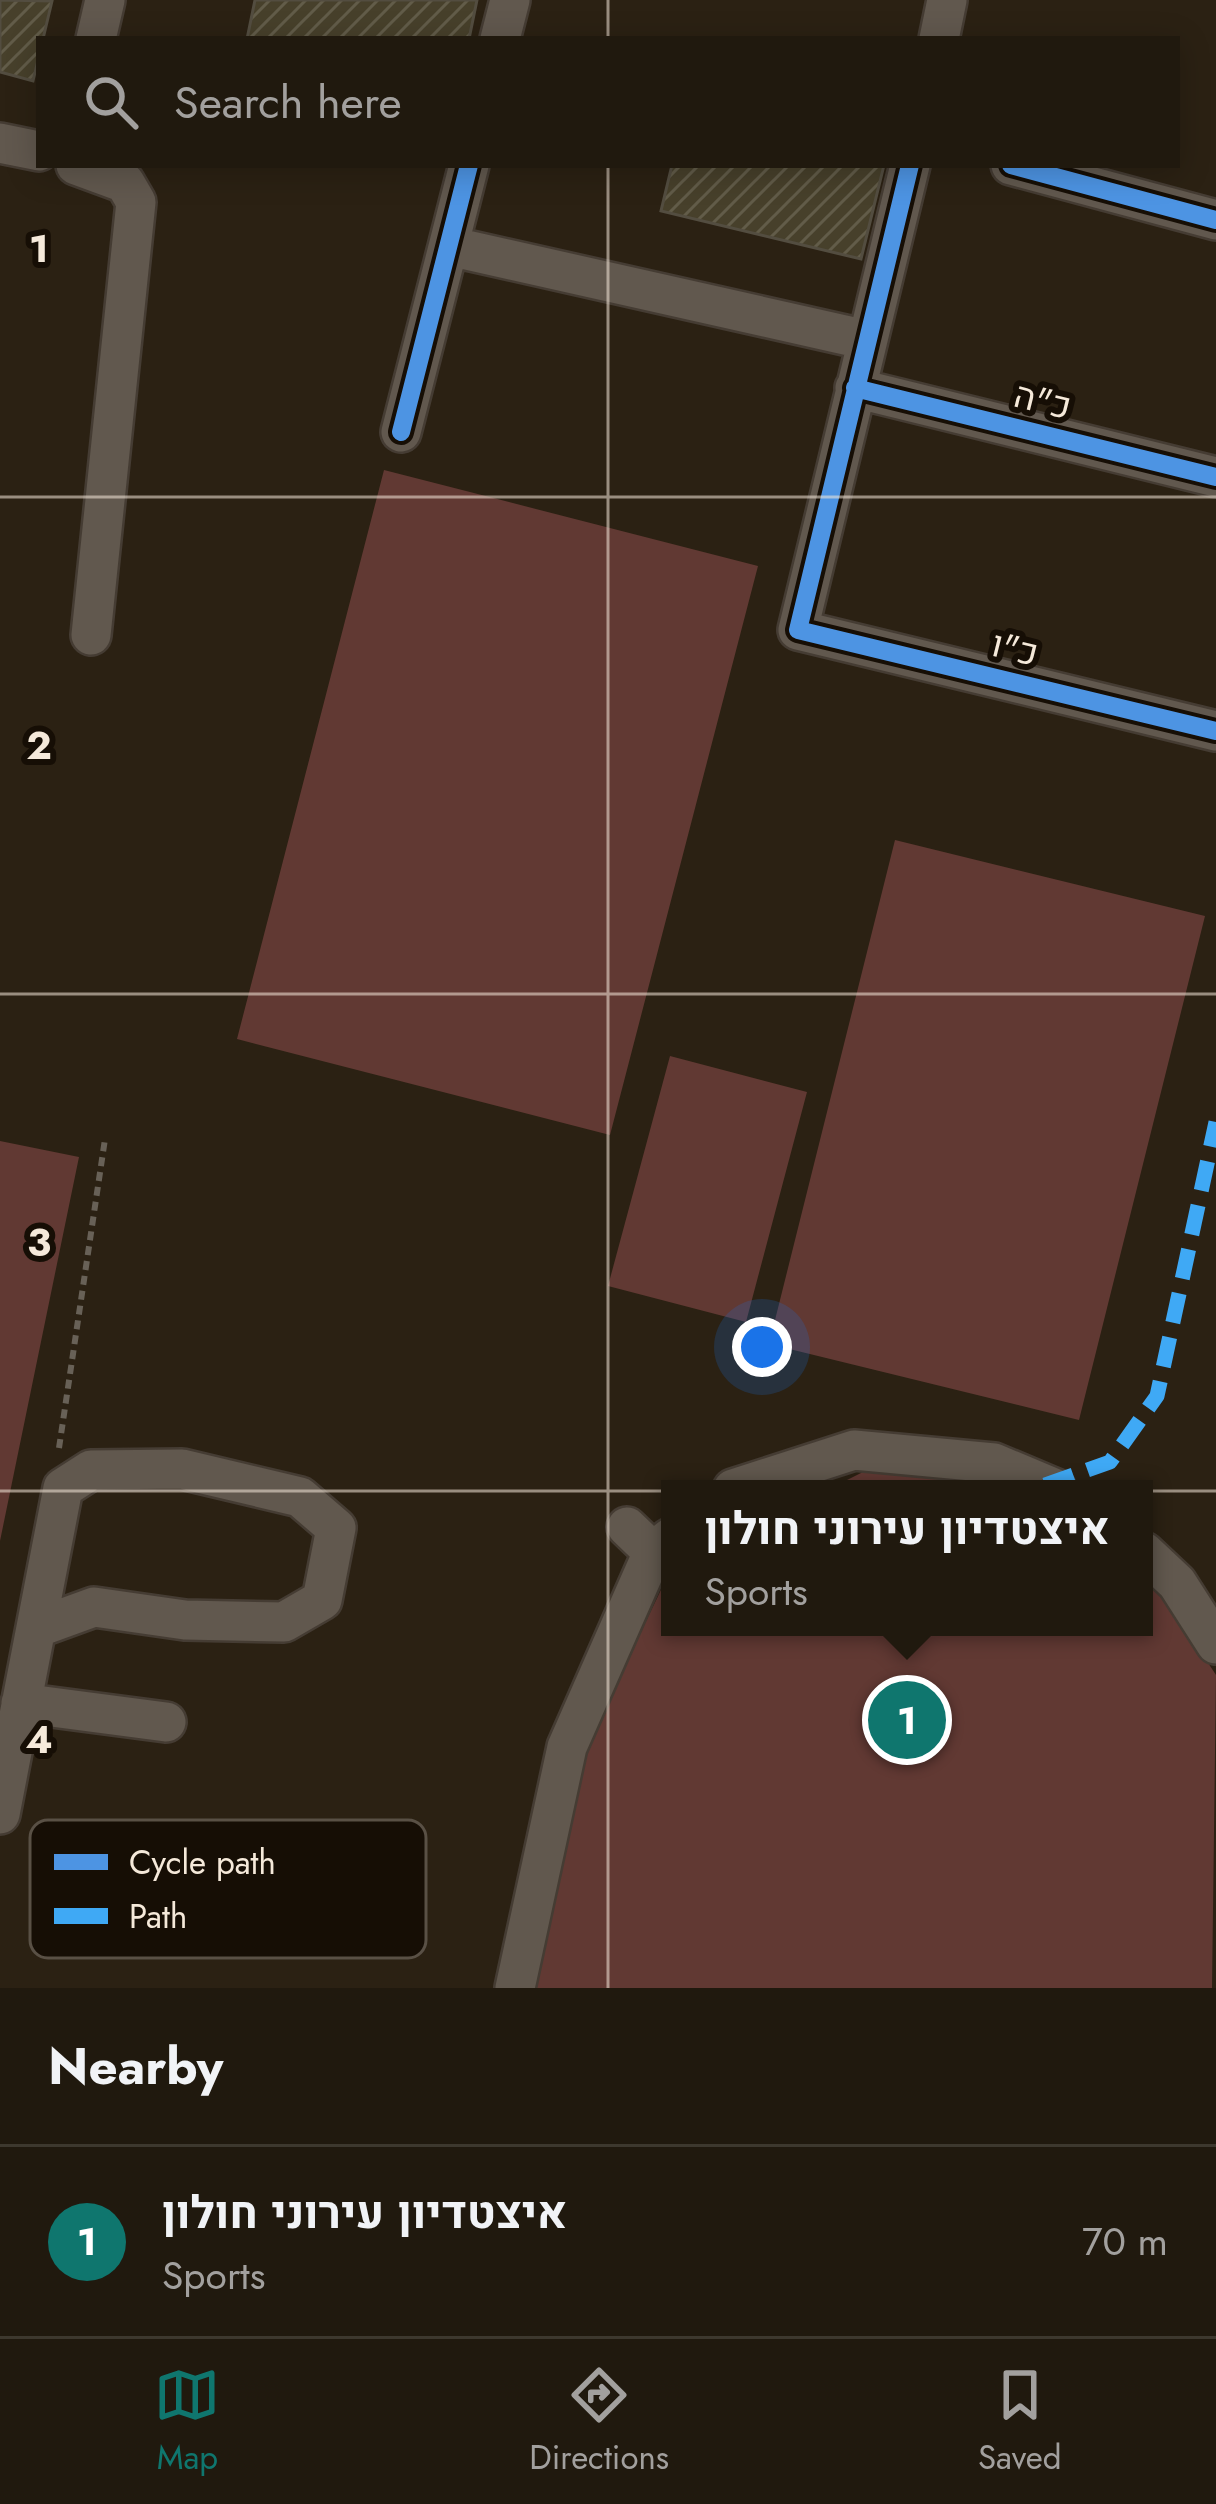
<!DOCTYPE html>
<html lang="en">
<head>
<meta charset="utf-8">
<style>
  :root { --surface:#20190e; --page:#2d261c; --text:#f1f3f6; --muted:#a2a09e; --line:#3d382e; --accent:#0f766e }
  body { margin:0; font-family:Jost,Heebo,sans-serif; background:var(--page); color:var(--text) }
  .you { position:absolute; left:762px; top:1347px; width:42px; height:42px; margin:-30px; border:9px solid #fff; border-radius:50%; background:#1a73e8; box-shadow:0 0 0 18px #1a73e833 }
  .badge { display:grid; place-items:center; width:78px; height:78px; border-radius:50%; background:var(--accent); color:#fff; font-size:39px; font-weight:700 }
  .pin { position:absolute; translate:-50% -50%; border:6px solid #fff; box-shadow:0 3px 12px #0006 }
  .popup { position:absolute; left:661px; top:1480px; width:492px; height:156px; box-sizing:border-box; display:grid; place-content:center; border-radius:0px; background:var(--surface); filter:drop-shadow(0 3px 9px #0005); font-size:39px; white-space:nowrap; color:var(--muted) }
  .popup b { font-size:45px; color:var(--text) }
  .popup::after { content:''; position:absolute; left:50%; top:100%; margin-left:-24px; border:24px solid transparent; border-top-color:var(--surface) }
  .list { margin:0; padding:0; list-style:none }
  h2 { display:flex; justify-content:space-between; align-items:center; height:156px; margin:0; padding:0 48px; font-size:51px }
  h2 small { font-size:39px; font-weight:400; color:var(--muted) }
  .list li { display:grid; grid-template-columns:78px 1fr auto; gap:36px; align-items:center; box-sizing:border-box; height:192px; padding:0 48px; border-top:3px solid var(--line) }
  .list b { display:block; font-size:45px; white-space:nowrap }
  .list p { margin:0; font-size:39px; white-space:nowrap; color:var(--muted) }
  .list em { font-size:39px; font-style:normal; color:var(--muted) }
  .icon { flex:none; width:66px; height:66px; fill:none; stroke:currentColor; stroke-width:2; stroke-linecap:round; stroke-linejoin:round }
  .map { position:relative; flex:none; width:1216px; height:1988px; overflow:hidden }
  .search { position:absolute; background:var(--surface); box-shadow:0 6px 30px #0003; left:36px; right:36px; top:36px; height:132px; display:flex; align-items:center; gap:30px; box-sizing:border-box; padding:0 42px; border-radius:0px; color:var(--muted); font-size:45px }
  .sheet { height:348px; background:var(--surface) }
  nav { display:flex; justify-content:space-around; align-items:center; box-sizing:border-box; height:168px; border-top:3px solid var(--line); background:var(--surface); font-size:33px; color:var(--muted) }
  nav a { display:grid; justify-items:center; gap:6px }
  nav .on { color:var(--accent) }
  .map>svg:first-child { display:block }
  .pitch { fill:#613933 }
  .building { fill:url(#building-hatch); stroke:#534d40; stroke-width:3 }
  .lines { fill:none; stroke-linecap:round; stroke-linejoin:round }
  .minor-casing { stroke:#453c33; stroke-width:44 }
  .path { stroke:#686157; stroke-width:6; stroke-dasharray:9 6; stroke-linecap:butt }
  .minor { stroke:#61584e; stroke-width:39 }
  .quiet { stroke:#3fa9f5; stroke-width:15; stroke-dasharray:30 15; stroke-linecap:butt }
  .cycleway-casing { stroke:#160e05; stroke-width:26 }
  .cycleway { stroke:#4d94e3; stroke-width:18 }
  .grid { fill:none; stroke:#f5e9da; stroke-width:3; stroke-opacity:0.55 }
  .labels { text-anchor:middle; stroke-width:12; stroke-linejoin:round; paint-order:stroke }
  .street-label { font-size:36px; fill:#f5e9da; stroke:#160e05 }
  .key { fill:#160e05; stroke:#595045; stroke-width:3 }
  .key-label { font-size:33px; fill:#f5e9da }
  .grid-label { font-size:39px; text-anchor:middle; font-weight:bold; fill:#f5e9da; stroke:#160e05; stroke-width:12; stroke-linejoin:round; paint-order:stroke }
</style>
</head>
<body>
<div class="map">
<svg width="1216" height="1988" viewBox="0 0 1216 1988">
  <defs>
    <pattern id="building-hatch" width="6" height="6" patternUnits="userSpaceOnUse" patternTransform="scale(3)"><rect width="6" height="6" fill="#47402b"/><path d="M-1 1l2-2M0 6l6-6M5 7l2-2" fill="none" stroke="#625c49"/></pattern>
  </defs>
  <rect width="100%" height="100%" fill="#2b2113"/>
  <path class="pitch" d="M384,470L758,566L610,1135L237,1039Z
    M895,840L1205,916L1079,1420L769,1344Z
    M670,1056L807,1092L746,1322L608,1286Z
    M0,1141L79,1157L0,1541Z
    M871,1468L1016,1480L1031,1489H829Z
    M1144,1565L1216,1675L1212,1988H531L577,1765L670,1571V1627H1144Z"/>
  <path class="building" d="M0,0L52,1L33,81L0,72Z
    M255,0H477L469,39H247Z
    M672,165H884L861,259L661,211Z"/>
  <g class="lines">
    <g class="minor-casing">
      <path id="minor" d="M96,39L105,0
        M500,39L510,0
        M939,39L947,0
        M0,143L39,151
        M76,165L125,183L136,202L91,635
        M910,165L798,630L1216,731
        M1011,165L1216,220
        M449,246L867,340
        M855,388L1216,477
        M401,432L469,165
        M733,1489L854,1450L994,1463L1056,1489
        M627,1527L653,1552
        M1144,1552L1177,1583L1216,1644
        M21,1703L166,1722
        M0,1814L63,1488L91,1470L182,1469L300,1497L336,1528L322,1600L284,1622L185,1620L94,1607L39,1627
        M515,1988L567,1747L653,1552L670,1538"/>
    </g>
    <path class="path" d="M59,1448L105,1139"/>
    <use href="#minor" class="minor"/>
    <path class="quiet" d="M1045,1485L1110,1462L1157,1396L1216,1122"/>
    <g class="cycleway-casing">
      <path id="cycleway" d="M910,165L798,630L1216,731
        M1011,165L1216,220
        M855,388L1216,477
        M401,432L469,165"/>
    </g>
    <use href="#cycleway" class="cycleway"/>
  </g>
  <path class="grid" d="M608,0V39M608,165V1988M0,497H1216M0,994H1216M0,1491H1216"/>
  <g class="labels">
    <g class="street-label">
      <text transform="translate(1043 400) rotate(14)" y="13">כ"ה</text>
      <text transform="translate(1015 648) rotate(14)" y="13">כ"ו</text>
    </g>
  </g>
  <rect x="30" y="1820" width="396" height="138" rx="18" class="key"/>
  <rect x="54" y="1854" width="54" height="16" fill="#4d94e3"/>
  <rect x="54" y="1908" width="54" height="16" fill="#3fa9f5"/>
  <g class="key-label">
    <text x="129" y="1874">Cycle path</text>
    <text x="129" y="1928">Path</text>
  </g>
  <g class="grid-label">
    <text x="39" y="262">1</text>
    <text x="39" y="759">2</text>
    <text x="39" y="1256">3</text>
    <text x="39" y="1753">4</text>
  </g>
</svg>
<div class="you"></div>
<div class="pin badge" style="left:907px;top:1720px">1</div>
<div class="popup"><b>איצטדיון עירוני חולון</b>Sports</div>
<div class="search"><svg class="icon" aria-label="search" viewBox="0 0 24 24"><circle cx="10" cy="10" r="6"/><path d="M15 15l6 6"/></svg>Search here</div>
</div>
<section class="sheet">
<h2>Nearby<small></small></h2>
<ul class="list">
<li><span class="badge">1</span><div><b>איצטדיון עירוני חולון</b><p>Sports</p></div><em>70 m</em></li>
</ul>
</section>
<nav>
<a class="on"><svg class="icon" aria-label="map" viewBox="0 0 24 24"><path d="M3 6l6-2 6 2 6-2v14l-6 2-6-2-6 2zM9 4v14M15 6v14"/></svg>Map</a>
<a><svg class="icon" aria-label="directions" viewBox="0 0 24 24"><path d="M12 3l9 9-9 9-9-9zM9 14v-3h6M13 9l2 2-2 2"/></svg>Directions</a>
<a><svg class="icon" aria-label="saved" viewBox="0 0 24 24"><path d="M7 4h10v16l-5-4-5 4z"/></svg>Saved</a>
</nav>
</body>
</html>
